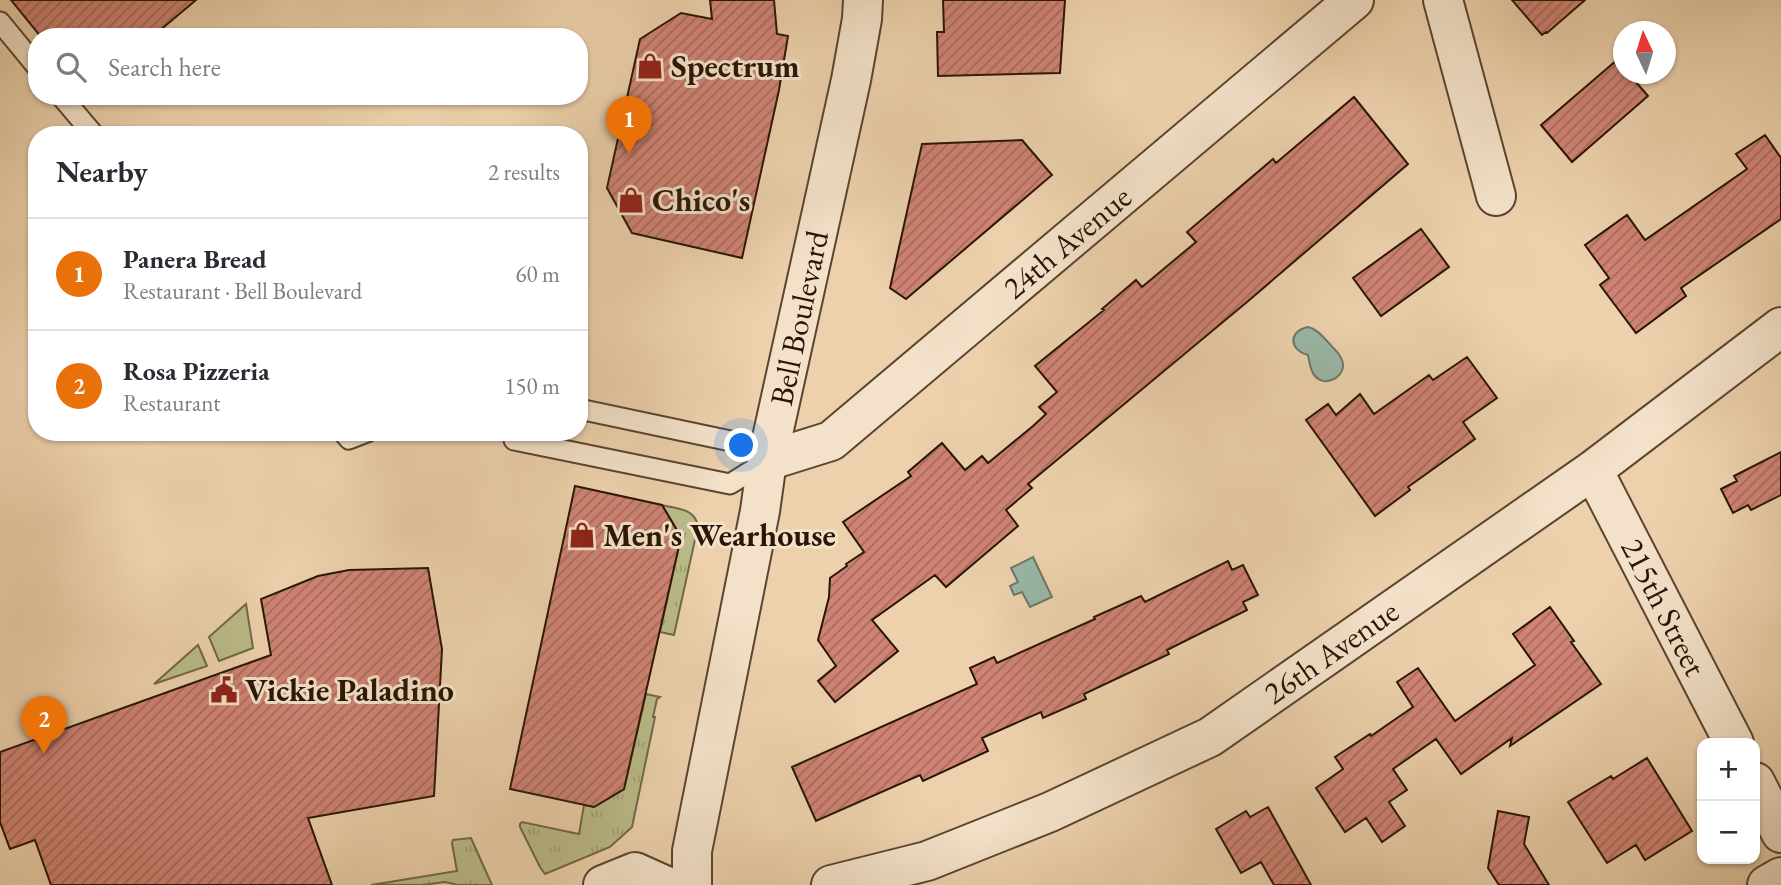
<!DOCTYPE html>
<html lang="en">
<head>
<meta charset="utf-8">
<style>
  :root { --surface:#fff; --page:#f7f7f7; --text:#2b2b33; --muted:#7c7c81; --line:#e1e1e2; --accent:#8f2418 }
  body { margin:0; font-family:"EB Garamond",serif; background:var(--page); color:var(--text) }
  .controls { position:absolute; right:21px; bottom:21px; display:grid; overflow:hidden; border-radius:14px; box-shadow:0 2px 5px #0004 }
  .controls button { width:63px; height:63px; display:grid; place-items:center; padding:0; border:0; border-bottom:2px solid var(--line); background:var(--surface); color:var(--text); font:35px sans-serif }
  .compass { position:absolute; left:1613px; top:21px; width:63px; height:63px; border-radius:50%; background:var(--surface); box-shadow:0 2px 5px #0004; rotate:356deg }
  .you { position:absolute; left:742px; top:446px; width:24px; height:24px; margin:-18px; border:5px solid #fff; border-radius:50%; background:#1a73e8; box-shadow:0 0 0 10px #1a73e833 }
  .badge { display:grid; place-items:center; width:46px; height:46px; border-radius:50%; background:var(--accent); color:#fff; font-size:23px; font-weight:700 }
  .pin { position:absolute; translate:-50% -58px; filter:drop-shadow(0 2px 4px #0008) }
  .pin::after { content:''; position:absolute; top:37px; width:24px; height:21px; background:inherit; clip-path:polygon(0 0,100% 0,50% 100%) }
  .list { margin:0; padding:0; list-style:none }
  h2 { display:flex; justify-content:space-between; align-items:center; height:91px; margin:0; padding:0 28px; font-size:30px }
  h2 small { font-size:23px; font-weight:400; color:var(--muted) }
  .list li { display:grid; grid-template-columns:46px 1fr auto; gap:21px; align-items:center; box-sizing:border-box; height:112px; padding:0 28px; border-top:2px solid var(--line) }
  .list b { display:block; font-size:26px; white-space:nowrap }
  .list p { margin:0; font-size:23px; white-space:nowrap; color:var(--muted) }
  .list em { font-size:23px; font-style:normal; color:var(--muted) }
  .icon { flex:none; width:38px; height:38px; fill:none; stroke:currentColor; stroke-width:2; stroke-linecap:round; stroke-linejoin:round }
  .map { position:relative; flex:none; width:1781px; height:885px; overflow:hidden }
  .search { position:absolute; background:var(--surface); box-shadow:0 2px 5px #0004; left:28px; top:28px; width:560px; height:77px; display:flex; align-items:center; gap:18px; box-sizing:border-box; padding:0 24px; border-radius:28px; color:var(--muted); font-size:26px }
  .panel { position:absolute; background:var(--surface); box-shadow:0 2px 5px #0004; left:28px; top:126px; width:560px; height:315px; border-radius:28px }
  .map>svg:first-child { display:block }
  .grass { fill:url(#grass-tufts); stroke:#726847; stroke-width:2 }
  .garden { fill:#babb88; stroke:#726847; stroke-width:2 }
  .water { fill:#99b7a7; stroke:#6c7767; stroke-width:2 }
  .building { fill:url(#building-hatch); stroke:#291606; stroke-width:2 }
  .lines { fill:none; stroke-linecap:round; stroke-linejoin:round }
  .service-casing { stroke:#5a4530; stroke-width:23 }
  .minor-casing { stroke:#5a4530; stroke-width:42 }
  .tertiary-casing { stroke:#5a4530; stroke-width:42 }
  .service { stroke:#f3e1c9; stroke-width:19 }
  .minor { stroke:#f3e1c9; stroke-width:38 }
  .tertiary { stroke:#f3e1c9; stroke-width:38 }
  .labels { text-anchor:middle; stroke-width:6; stroke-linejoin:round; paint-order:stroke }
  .poi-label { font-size:32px; font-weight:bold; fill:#291606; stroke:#f3e1c9; text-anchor:start }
  .street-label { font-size:32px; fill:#291606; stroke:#f3e1c9 }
</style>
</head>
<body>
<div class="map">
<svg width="1781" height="885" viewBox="0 0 1781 885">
  <defs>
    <pattern id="grass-tufts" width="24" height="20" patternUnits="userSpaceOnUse" patternTransform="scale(1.75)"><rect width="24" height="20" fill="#babb88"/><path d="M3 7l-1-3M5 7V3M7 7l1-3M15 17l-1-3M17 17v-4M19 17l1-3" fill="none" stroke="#a0a074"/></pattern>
    <pattern id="building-hatch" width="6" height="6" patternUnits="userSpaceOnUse" patternTransform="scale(1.75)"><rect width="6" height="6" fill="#cf8374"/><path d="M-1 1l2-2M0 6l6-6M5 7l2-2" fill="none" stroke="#a86a5d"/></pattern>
  </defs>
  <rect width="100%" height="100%" fill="#ecd1ac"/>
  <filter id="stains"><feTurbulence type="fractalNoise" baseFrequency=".00286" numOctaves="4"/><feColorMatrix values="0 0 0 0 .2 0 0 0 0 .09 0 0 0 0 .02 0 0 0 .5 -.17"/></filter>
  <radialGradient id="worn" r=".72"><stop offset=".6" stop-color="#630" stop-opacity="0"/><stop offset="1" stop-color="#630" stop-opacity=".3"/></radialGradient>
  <path class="grass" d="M662,505C677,509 695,508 698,526L674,635L660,632L681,537Z
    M646,694L660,697L657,699L653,717H655L632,827L610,847L545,874L540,867L520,827V824L522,822L579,834L584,805L594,807L624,789Z
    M471,838L492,885H458L445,882L423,885H371L457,871L452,843L453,840Z"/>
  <path class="garden" d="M246,604L253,648L219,661L209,637Z
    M198,645L207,666L154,684Z"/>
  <path class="water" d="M1308,327C1317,329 1322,336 1329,343C1332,347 1337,351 1340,356C1353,375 1321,393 1312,371C1310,367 1309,360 1308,355C1289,350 1288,331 1308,327Z
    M1033,557L1052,597L1030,607L1022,592L1014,595L1010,586L1018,582L1011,568Z"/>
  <path class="building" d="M11,0H196L152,37H41Z
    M710,0H774L777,34L788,36L779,90L742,258L632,233L607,188L640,39L681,13L712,19Z
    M943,0H1065L1060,73L938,76L937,32H944Z
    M1512,0H1585L1547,33L1546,32L1542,35Z
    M1617,60L1623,67V74H1629L1648,96L1572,162L1541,125Z
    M1354,97L1408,164L1247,302L1028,484L1032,488L1006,510L1018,526L946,587L935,575L872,620L898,651L835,702L818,681L836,666L818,640L829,597L830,578L847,566L846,564L864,552L843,522L911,476L908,472L942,443L965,470L982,456L988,463L1033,426L1046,414L1039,407L1057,392L1035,366L1104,310L1102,309L1136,280L1142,287L1196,242L1187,232L1273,159L1276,163Z
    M1765,135L1781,158V219L1681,288L1686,296L1636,333L1600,285L1609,278L1585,245L1627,215L1645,240L1747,169L1736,154Z
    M1022,140L1052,175L906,299L890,288L922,144Z
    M1421,229L1449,267L1381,316L1353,278Z
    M1467,357L1497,398L1463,422L1475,439L1408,487L1410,490L1375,516L1306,420L1328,404L1336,415L1360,394L1374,414L1429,375L1433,380Z
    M1781,452V495L1751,510L1748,505L1733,513L1721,489L1737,481L1734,476Z
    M575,486L662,505L681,537L624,789L594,807L510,789Z
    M1228,561L1232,570L1243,565L1258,595L1243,602L1247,610L1167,650L1169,654L1084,694L1086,699L1043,718L1041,712L982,738L988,751L923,781L920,775L816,821L792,767L977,684L970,668L994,657L997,663L1095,619L1094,617L1141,596L1145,602Z
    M428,568L442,649L434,796L308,818L332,885H51L35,840L10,849L0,822V752L271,655L261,599L318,576L349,570Z
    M1550,607L1574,641L1571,642L1601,684L1510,746L1512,738L1461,774L1436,739L1393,769L1407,790L1389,802L1405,826L1382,842L1366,818L1345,832L1316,788L1343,769L1335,757L1370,734L1371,736L1413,707L1397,682L1418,668L1455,721L1535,665L1513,634Z
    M1647,758L1692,831L1645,860L1636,845L1607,863L1568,802L1611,776L1613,779Z
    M1268,807L1311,885H1274L1261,862L1241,873L1216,829L1246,811L1250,817Z
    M1498,811L1529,817L1524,844L1549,885H1499L1488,868Z"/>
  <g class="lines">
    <g class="service-casing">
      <path id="service" d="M0,22L37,67
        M61,96L94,135
        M343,432L349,439L367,432
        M514,440L730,484L767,461L740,443L579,409"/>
    </g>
    <g class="minor-casing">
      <path id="minor" d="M1443,0L1496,196
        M767,461L831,441L1354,0
        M1593,470L1734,743
        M1755,782L1781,833
        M831,885L927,861L1050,812L1210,737L1593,470L1781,327
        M1767,885L1781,877"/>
    </g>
    <g class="tertiary-casing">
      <path id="tertiary" d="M603,885L635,872L664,885
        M692,885V851L760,511L767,461L851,80L862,19L863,0"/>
    </g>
    <use href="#service" class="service"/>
    <use href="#minor" class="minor"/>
    <use href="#tertiary" class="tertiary"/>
  </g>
  <defs>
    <g id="shop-bare" transform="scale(2.1)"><path d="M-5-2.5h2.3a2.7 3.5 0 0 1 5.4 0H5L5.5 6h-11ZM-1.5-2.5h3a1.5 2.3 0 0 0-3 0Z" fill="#8f2418" stroke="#f3e1c9" stroke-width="2.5" paint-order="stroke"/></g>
    <g id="civic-bare" transform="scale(2.1)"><path d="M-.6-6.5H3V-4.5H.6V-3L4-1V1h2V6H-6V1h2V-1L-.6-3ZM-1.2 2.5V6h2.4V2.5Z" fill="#8f2418" stroke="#f3e1c9" stroke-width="2.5" paint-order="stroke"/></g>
  </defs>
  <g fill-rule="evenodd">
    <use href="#shop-bare" x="650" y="66"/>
    <use href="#shop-bare" x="631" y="200"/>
    <use href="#shop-bare" x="582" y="535"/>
    <use href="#civic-bare" x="224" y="690"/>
  </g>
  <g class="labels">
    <g class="poi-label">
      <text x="671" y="77">Spectrum</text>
      <text x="652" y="211">Chico's</text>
      <text x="603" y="546">Men's Wearhouse</text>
      <text x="245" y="701">Vickie Paladino</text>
    </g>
    <g class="street-label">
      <text transform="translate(1067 242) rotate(-40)" y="11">24th Avenue</text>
      <text transform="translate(799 318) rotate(-78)" y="11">Bell Boulevard</text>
      <text transform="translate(1664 607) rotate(63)" y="11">215th Street</text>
      <text transform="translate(1331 652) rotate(-35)" y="11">26th Avenue</text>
    </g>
  </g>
  <rect width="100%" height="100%" filter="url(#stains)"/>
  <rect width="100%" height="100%" fill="url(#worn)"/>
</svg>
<div class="controls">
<button>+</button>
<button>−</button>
</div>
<svg class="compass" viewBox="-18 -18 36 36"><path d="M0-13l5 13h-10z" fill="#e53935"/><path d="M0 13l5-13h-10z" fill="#7c7c81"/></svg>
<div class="you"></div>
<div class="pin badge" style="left:629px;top:154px;background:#e8710a">1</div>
<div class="pin badge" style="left:44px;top:754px;background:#e8710a">2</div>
<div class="search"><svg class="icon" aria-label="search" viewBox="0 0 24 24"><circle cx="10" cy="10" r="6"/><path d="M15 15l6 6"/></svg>Search here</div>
<section class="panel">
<h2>Nearby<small>2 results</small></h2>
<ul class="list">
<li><span class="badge" style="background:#e8710a">1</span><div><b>Panera Bread</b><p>Restaurant · Bell Boulevard</p></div><em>60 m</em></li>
<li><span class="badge" style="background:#e8710a">2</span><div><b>Rosa Pizzeria</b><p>Restaurant</p></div><em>150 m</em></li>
</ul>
</section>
</div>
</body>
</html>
